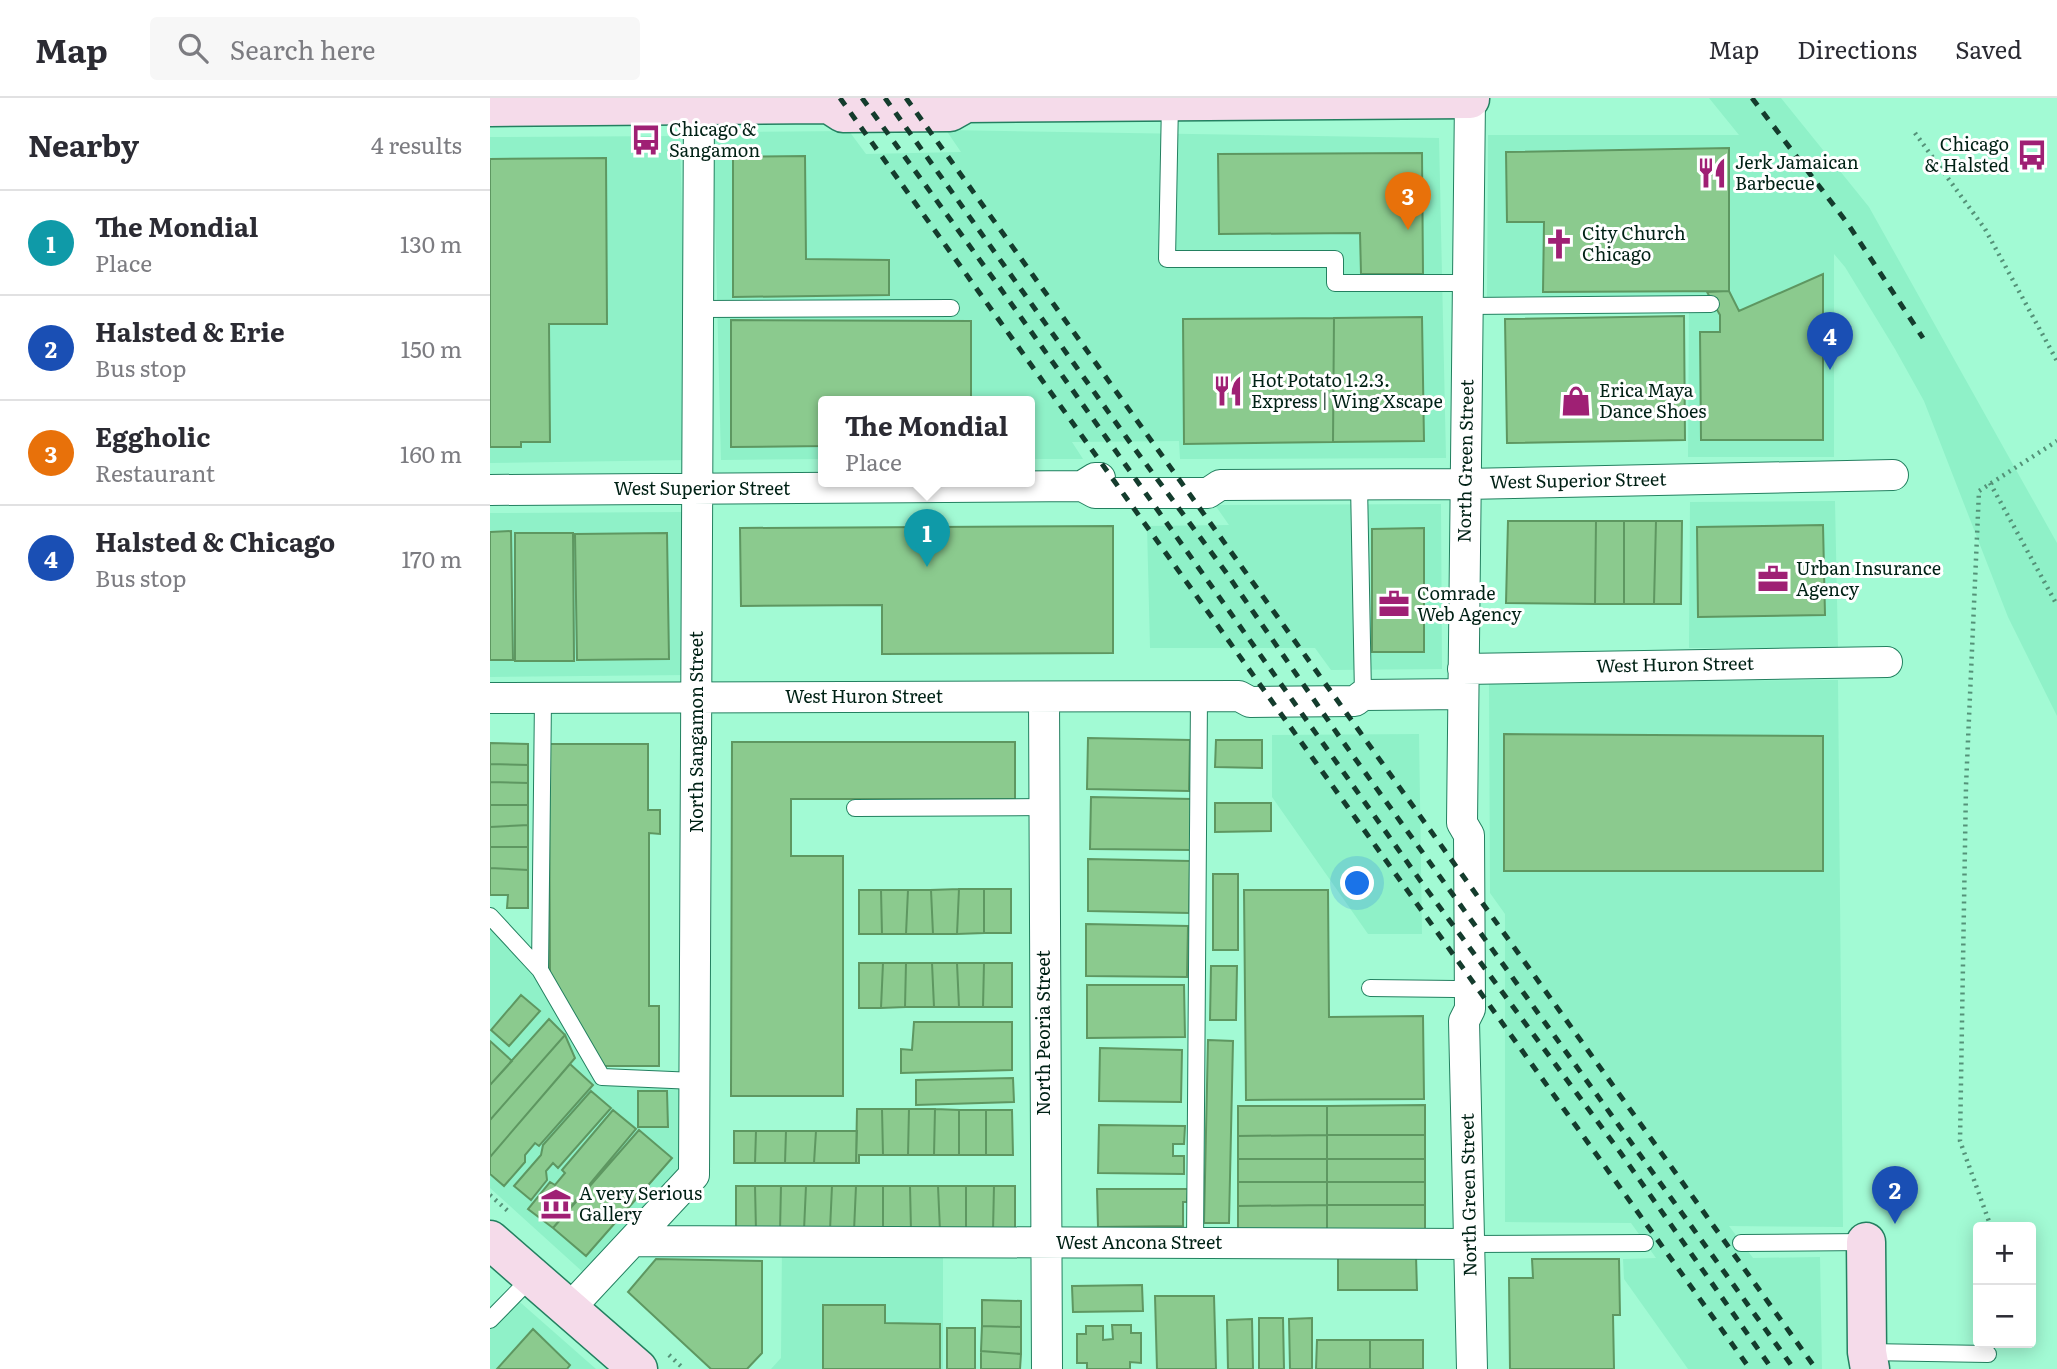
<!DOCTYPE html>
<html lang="en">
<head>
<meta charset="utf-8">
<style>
  :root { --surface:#fff; --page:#f7f7f7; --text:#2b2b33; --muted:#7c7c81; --line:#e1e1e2; --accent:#d93025 }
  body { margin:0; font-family:Literata,serif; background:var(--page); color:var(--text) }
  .controls { position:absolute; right:21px; bottom:21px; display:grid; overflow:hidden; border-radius:7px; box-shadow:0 4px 18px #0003 }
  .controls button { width:63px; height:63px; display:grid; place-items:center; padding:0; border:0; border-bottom:2px solid var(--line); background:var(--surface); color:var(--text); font:35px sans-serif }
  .you { position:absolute; left:868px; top:786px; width:24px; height:24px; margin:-18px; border:5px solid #fff; border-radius:50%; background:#1a73e8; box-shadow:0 0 0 10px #1a73e833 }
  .badge { display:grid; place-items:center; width:46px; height:46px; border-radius:50%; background:var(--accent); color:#fff; font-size:23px; font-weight:700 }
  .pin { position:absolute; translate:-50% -58px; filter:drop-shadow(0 2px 4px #0008) }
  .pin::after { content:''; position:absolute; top:37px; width:24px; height:21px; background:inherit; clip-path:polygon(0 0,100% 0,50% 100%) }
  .popup { position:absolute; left:328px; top:298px; width:217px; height:91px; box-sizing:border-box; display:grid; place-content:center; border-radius:7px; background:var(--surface); filter:drop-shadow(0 2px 5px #0005); font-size:23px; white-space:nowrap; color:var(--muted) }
  .popup b { font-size:26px; color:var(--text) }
  .popup::after { content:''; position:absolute; left:50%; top:100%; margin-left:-14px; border:14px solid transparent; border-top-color:var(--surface) }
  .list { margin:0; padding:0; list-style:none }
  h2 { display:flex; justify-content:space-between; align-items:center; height:91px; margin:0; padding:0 28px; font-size:30px }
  h2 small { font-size:23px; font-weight:400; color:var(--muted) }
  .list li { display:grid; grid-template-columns:46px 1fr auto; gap:21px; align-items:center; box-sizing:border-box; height:105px; padding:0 28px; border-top:2px solid var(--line) }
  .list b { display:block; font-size:26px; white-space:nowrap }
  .list p { margin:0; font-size:23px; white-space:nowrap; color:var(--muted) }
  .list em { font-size:23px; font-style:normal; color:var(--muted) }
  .icon { flex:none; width:38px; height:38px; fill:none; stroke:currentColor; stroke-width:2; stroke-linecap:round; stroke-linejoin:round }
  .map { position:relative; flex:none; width:1567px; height:1271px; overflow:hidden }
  header { display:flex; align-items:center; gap:42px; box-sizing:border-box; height:98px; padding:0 35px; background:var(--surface); border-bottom:2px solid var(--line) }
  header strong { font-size:33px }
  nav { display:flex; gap:38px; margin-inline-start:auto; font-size:24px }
  .search { width:490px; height:63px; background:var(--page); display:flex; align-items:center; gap:18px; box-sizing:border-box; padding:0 24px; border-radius:7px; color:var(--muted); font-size:26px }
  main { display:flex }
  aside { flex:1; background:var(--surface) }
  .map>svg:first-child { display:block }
  .built { fill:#8ff1c8 }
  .building { fill:#8bca8e; stroke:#5e9761; stroke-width:2 }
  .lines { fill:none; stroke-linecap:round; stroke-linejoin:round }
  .lane-casing { stroke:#238060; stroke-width:18 }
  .street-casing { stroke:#238060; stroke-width:32 }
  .secondary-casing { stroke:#238060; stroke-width:41 }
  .path { stroke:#549278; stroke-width:4.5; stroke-dasharray:2 5; stroke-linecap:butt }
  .lane { stroke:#fff; stroke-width:16 }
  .street { stroke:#fff; stroke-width:30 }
  .secondary { stroke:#f5dbea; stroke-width:38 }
  .rail { stroke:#143c2d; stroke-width:5; stroke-dasharray:9 9; stroke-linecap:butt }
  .labels { text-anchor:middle; stroke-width:6; stroke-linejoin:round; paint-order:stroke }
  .poi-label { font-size:18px; fill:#002115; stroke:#fff; text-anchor:start }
  .street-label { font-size:18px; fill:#002115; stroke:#fff }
</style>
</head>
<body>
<header>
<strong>Map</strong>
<div class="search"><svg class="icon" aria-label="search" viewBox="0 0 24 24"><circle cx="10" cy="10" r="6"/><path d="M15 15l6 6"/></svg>Search here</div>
<nav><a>Map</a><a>Directions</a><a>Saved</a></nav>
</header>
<main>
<aside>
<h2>Nearby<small>4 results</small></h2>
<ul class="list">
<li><span class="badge" style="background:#0f9aa8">1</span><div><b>The Mondial</b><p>Place</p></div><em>130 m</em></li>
<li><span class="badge" style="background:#1a4fb4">2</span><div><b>Halsted &amp; Erie</b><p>Bus stop</p></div><em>150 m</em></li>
<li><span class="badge" style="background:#e8710a">3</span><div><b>Eggholic</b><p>Restaurant</p></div><em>160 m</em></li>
<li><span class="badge" style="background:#1a4fb4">4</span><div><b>Halsted &amp; Chicago</b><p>Bus stop</p></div><em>170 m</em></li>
</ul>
</aside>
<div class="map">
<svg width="1567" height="1271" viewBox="0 0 1567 1271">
  <rect width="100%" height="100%" fill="#a2fad4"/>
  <path class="built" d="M1219,0H1291L1379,109L1567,445V618L1518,519L1434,303L1405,251L1355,169L1344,156V359H1198L1199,206L997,208L998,37H1249Z
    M456,32L949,40L956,360L690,361L689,343L582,344L593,361H540V303H334V361L231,362L223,34L359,33L376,56L471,54Z
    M190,38L198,362L0,365V39Z
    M1345,403L1348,550H1199L1200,404Z
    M951,406L952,571L841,572L825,550H660L657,428L739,427L725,407Z
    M195,414L197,577L0,579V415Z
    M1348,582L1353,1129L1239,1128L1263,1160L1330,1159L1332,1271H1198L1134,1181L1133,1161L1166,1160L1141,1125L1015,1124V816L1000,795L999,583Z
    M929,636L932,836H878L782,699V637Z
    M0,818L50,872L112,979L192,982L191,1070L95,1176L0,1090Z
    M292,1144H453V1271H281L291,1260Z
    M23,1198L106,1271H0V1222Z"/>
  <path class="building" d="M1239,50V193L1053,194L1054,124H1017L1016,54Z
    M932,55L933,176H871L870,135L729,136L728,56Z
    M315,58L316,161L399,162V197L243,199V59Z
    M116,60L117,226H59L60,344H31V349H0V61Z
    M1333,176V342H1211L1210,234H1230V217L1217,194L1239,193L1249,213Z
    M1194,218L1195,342L1017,345L1015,221Z
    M932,219L934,343L843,344L844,220Z
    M844,220L843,344L694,346L693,221Z
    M241,222L481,223V303H334V348L241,349Z
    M1018,423H1106L1105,506L1016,505Z
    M1106,423H1134V506H1105Z
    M1134,423H1166L1164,506H1134Z
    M1166,423H1192L1191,506H1164Z
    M1333,427L1335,517L1208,519L1207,429Z
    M623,428V555L392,556V507L251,508L250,430Z
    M934,430V554H882V431Z
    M21,433L23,562H0V434Z
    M25,435H83L84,563H25Z
    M177,435L179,561L87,562L85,436Z
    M1014,636L1333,638V773H1014Z
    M598,640L700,642L699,693L597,691Z
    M726,642H772V670L725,669Z
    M242,644H525V701H301V758H353V998H241Z
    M0,645L38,646V667L0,666Z
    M59,646H158V712H170V736L159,735V908H169V968H114L60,876Z
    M0,666L38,667V685L0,684Z
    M0,684L38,685V707H0Z
    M601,699L702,701L701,752L600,751Z
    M725,705H781V733L725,734Z
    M0,707H38V727L0,729Z
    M38,727V749H0V729Z
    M0,749H38V772L0,770Z
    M598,761L700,763L699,815L598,813Z
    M0,770L38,772V810H17L18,797H0Z
    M723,776H748V852H723Z
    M469,791H494V835L467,836Z
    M469,791L467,836H443L441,792Z
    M494,791H521V835H494Z
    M369,792H391L392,836H369Z
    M391,792H418L416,836H392Z
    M418,792H441L443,836H416Z
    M754,792H838L839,919L933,918L934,1001L756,1002Z
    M596,826L698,828L697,879L596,878Z
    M369,865H393L391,910H369Z
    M393,865H416L415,909L391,910Z
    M416,865H442L444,909H415Z
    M442,865H467L469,909H444Z
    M467,865H494L493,909H469Z
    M494,865H522V909H493Z
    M721,868H747L746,922H720Z
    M597,887H694L695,939L597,940Z
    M31,897L50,913L19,948L1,932Z
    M59,921L75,937L0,1022V987Z
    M424,924H522V972L411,975V951L422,952Z
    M75,937L85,960L0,1059V1022Z
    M718,942L743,943L739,1125H714Z
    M0,943L22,963L0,987Z
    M610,950L692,952L691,1004L609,1003Z
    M80,966L103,987L49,1048L45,1045L35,1057V1064L14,1088L0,1076V1059Z
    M523,980L524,1004L426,1007V982Z
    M101,993L121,1010L68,1070L63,1065L56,1073L57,1082L41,1102L24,1088L51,1057L53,1047Z
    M148,993H177L178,1029H148Z
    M935,1007V1037H837V1008Z
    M748,1008H837V1037L748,1038Z
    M367,1011H392L393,1057H369V1065H366Z
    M392,1011H419L418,1057H393Z
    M419,1011H445L444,1057H418Z
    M445,1011L469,1012V1057H444Z
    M123,1012L146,1031L63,1130L38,1111L60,1084L65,1087L75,1075L72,1072Z
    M469,1012H496V1057H469Z
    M496,1012H522L523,1057H496Z
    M609,1027L695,1028L694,1046H683V1058H694V1076L608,1075Z
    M149,1032L182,1060L96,1158L63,1130Z
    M244,1033H266L265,1065H244Z
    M266,1033H296L295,1065H265Z
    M296,1033H326L324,1065H295Z
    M326,1033H367L366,1065H324Z
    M837,1037H935V1061H837Z
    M837,1037V1061H748V1038Z
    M748,1061H837V1084H748Z
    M837,1061H935V1084H837Z
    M748,1084H837V1107L748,1108Z
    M837,1084H935V1107H837Z
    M246,1088H265L266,1133H246Z
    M265,1088H291L290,1133H266Z
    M291,1088H316L314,1132L290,1133Z
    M316,1088H342L340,1132H314Z
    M342,1088H366L364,1133L340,1132Z
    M366,1088H393V1133H364Z
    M393,1088H420L421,1133H393Z
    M420,1088H448L450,1133H421Z
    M448,1088H476V1133H450Z
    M476,1088H504L503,1133H476Z
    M504,1088H525V1133H503Z
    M607,1091H698L697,1104H693V1128L608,1129Z
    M837,1107H935V1133H837Z
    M837,1107V1133H748V1108Z
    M848,1158H926L927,1192H848Z
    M166,1161L272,1163V1255L257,1271H221L138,1194Z
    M1042,1161H1129L1130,1217H1123L1124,1271H1020L1019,1180H1043Z
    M652,1187L653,1213L583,1214L582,1188Z
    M665,1198H724L726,1271H667Z
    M492,1202L531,1203V1229L492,1228Z
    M333,1207H395V1225L450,1226V1271H333Z
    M769,1220H793L794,1271H769Z
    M822,1220V1271H800L799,1221Z
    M762,1221L763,1271H738L737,1222Z
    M622,1227H641V1235H651V1265L640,1264V1271H597V1265H587V1236H596V1228H613V1242L623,1241Z
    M492,1228L531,1229V1256L491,1253Z
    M457,1230H485V1271H457Z
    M43,1231L80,1267L77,1271H7Z
    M827,1242H880V1271H826Z
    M880,1242H933V1271H880Z
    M491,1253L531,1256L530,1271H491Z"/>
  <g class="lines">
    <g class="lane-casing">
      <path id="lane" d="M680,4L677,161H845V185H978
        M978,208L1221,206
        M209,211L461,210
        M869,386L873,597
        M365,710L554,709
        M0,818L50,872L112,979L205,983
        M50,872L53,600
        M880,890L965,891
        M705,1145L709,598
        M1251,1145L1376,1144
        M981,1146L1155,1145
        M0,1222L42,1179
        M1377,1254L1498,1256"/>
    </g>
    <g class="street-casing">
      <path id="street" d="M980,1L972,725L979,737L980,911L974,923L982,1271
        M592,388L605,395H718L730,387L975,386L1403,377
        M0,392L592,388L605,380H610
        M973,571L1397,564
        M554,599L557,1271
        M0,600L749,598L760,604L865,603L873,597L973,596
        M143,1143L981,1146
        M79,1211L204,1077L209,8"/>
    </g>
    <g class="secondary-casing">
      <path id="secondary" d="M0,9L339,6L353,15L460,14L476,5L980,1
        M0,1142L148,1271
        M1376,1144L1377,1254L1380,1271"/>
    </g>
    <path class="path" d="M1425,35L1495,131L1567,263
      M1500,385L1567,507
      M0,1097L19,1114
      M1501,1129L1470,1043L1476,688L1489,393L1567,343
      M179,1257L194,1271"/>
    <use href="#lane" class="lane"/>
    <use href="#street" class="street"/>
    <use href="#secondary" class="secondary"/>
    <path class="rail" d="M350,0L1260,1271
      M372,0L508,187L932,785L1130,1054L1282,1271
      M395,0L639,343L735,473L851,641L1304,1271
      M416,0L1326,1271
      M1262,0L1358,126L1433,240"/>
  </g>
  <defs>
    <g id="bus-bare" transform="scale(2.415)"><path d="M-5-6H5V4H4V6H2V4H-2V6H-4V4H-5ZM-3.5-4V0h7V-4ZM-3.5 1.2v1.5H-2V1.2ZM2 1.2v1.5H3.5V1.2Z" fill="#9f2074" stroke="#fff" stroke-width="2.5" paint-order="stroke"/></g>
    <g id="restaurant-bare" transform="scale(2.415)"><path d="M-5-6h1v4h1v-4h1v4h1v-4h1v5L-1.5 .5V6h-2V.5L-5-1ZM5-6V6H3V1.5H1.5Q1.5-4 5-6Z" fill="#9f2074" stroke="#fff" stroke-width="2.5" paint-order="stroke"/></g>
    <g id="church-bare" transform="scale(2.415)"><path d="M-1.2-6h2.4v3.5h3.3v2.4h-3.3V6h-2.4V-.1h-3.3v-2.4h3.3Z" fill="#9f2074" stroke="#fff" stroke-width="2.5" paint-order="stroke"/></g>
    <g id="shop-bare" transform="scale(2.415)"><path d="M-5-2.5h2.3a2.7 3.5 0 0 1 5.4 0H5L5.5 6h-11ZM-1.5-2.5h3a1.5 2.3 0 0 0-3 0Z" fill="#9f2074" stroke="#fff" stroke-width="2.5" paint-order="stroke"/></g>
    <g id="office-bare" transform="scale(2.415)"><path d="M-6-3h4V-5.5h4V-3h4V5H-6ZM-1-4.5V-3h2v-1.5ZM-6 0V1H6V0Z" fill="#9f2074" stroke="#fff" stroke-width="2.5" paint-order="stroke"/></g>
    <g id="museum-bare" transform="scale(2.415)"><path d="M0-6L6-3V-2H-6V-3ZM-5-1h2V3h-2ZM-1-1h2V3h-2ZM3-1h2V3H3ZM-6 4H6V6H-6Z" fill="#9f2074" stroke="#fff" stroke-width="2.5" paint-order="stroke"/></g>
  </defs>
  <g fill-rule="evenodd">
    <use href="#bus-bare" x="156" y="42"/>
    <use href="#bus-bare" x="1542" y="57"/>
    <use href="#restaurant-bare" x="1222" y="75"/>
    <use href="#church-bare" x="1069" y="146"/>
    <use href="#restaurant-bare" x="738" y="293"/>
    <use href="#shop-bare" x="1086" y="303"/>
    <use href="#office-bare" x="1283" y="481"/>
    <use href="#office-bare" x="904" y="506"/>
    <use href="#museum-bare" x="66" y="1106"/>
  </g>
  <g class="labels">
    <g class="poi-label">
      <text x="179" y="38">Chicago &amp;<tspan x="179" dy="21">Sangamon</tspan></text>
      <text x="1519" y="53" text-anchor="end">Chicago<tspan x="1519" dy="21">&amp; Halsted</tspan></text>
      <text x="1245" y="71">Jerk Jamaican<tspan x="1245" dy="21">Barbecue</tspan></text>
      <text x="1092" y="142">City Church<tspan x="1092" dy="21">Chicago</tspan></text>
      <text x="761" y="289">Hot Potato 1.2.3.<tspan x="761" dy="21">Express | Wing Xscape</tspan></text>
      <text x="1109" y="299">Erica Maya<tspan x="1109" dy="21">Dance Shoes</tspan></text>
      <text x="1306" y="477">Urban Insurance<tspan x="1306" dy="21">Agency</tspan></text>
      <text x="927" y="502">Comrade<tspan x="927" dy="21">Web Agency</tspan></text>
      <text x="89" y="1102">A very Serious<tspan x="89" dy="21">Gallery</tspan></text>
    </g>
    <g class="street-label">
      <text transform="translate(976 363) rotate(-89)" y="6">North Green Street</text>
      <text transform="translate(1088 383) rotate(-1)" y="6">West Superior Street</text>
      <text x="212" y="397">West Superior Street</text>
      <text transform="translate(1185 567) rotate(-1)" y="6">West Huron Street</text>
      <text x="374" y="605">West Huron Street</text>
      <text transform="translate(207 634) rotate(-90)" y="6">North Sangamon Street</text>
      <text transform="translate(554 935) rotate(-90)" y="6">North Peoria Street</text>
      <text transform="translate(979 1097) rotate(-91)" y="6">North Green Street</text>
      <text x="649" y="1151">West Ancona Street</text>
    </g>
  </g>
</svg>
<div class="controls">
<button>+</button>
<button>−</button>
</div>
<div class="you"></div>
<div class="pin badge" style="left:437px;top:469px;background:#0f9aa8">1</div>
<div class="popup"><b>The Mondial</b>Place</div>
<div class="pin badge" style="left:1405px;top:1126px;background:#1a4fb4">2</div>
<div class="pin badge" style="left:918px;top:132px;background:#e8710a">3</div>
<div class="pin badge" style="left:1340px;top:272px;background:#1a4fb4">4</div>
</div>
</main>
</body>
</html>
